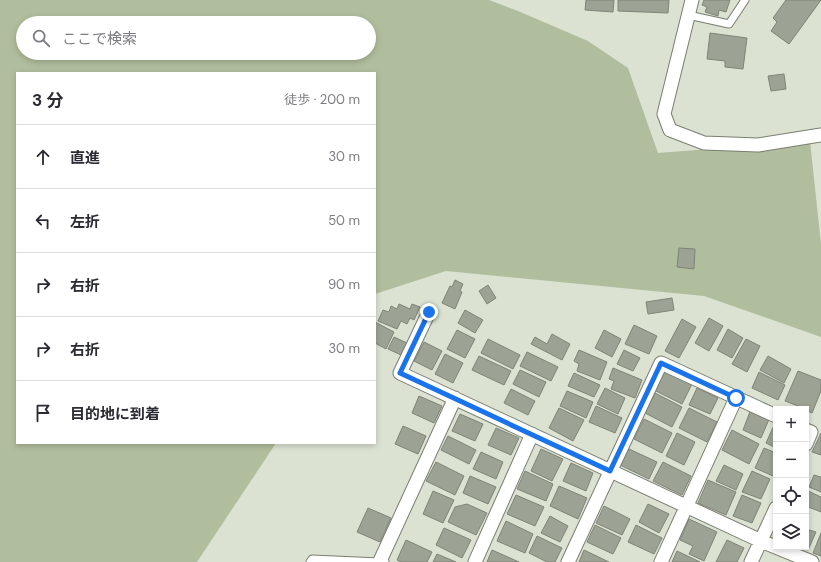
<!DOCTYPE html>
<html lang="ja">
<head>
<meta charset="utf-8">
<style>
  :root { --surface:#fff; --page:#f2f2f3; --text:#2b2b33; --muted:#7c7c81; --line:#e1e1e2 }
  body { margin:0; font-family:"DM Sans","Noto Sans JP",sans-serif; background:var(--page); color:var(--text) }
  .controls { position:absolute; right:12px; bottom:12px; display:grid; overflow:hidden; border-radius:0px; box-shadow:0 2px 6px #0003 }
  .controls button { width:36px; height:36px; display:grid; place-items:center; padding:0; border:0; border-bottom:1px solid var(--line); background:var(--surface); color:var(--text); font:20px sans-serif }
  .stop { position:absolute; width:12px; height:12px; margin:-9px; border:3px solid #1a73e8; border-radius:50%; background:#fff }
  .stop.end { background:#1a73e8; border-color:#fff; box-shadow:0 1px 4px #0008 }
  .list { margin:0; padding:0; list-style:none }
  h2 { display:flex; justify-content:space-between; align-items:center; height:52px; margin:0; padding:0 16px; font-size:17px }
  h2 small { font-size:13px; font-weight:400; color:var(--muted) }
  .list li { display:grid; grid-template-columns:26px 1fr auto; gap:12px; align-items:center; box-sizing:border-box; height:64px; padding:0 16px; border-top:1px solid var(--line) }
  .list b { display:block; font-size:15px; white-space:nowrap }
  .list em { font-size:13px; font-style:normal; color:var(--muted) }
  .icon { flex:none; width:22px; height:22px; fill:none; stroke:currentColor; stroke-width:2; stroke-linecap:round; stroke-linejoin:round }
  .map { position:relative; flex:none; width:821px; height:562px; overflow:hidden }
  .search { position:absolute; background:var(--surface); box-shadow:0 2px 6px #0003; left:16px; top:16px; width:360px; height:44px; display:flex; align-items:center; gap:10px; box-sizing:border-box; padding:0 14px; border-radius:22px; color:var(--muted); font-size:15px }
  .panel { position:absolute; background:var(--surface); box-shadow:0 2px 6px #0003; left:16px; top:72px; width:360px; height:372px; border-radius:0px }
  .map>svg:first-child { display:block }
  .green { fill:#b1be9d; fill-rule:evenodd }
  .building { fill:#9ca294; stroke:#7e8476 }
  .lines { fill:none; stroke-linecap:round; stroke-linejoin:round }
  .service-casing { stroke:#797e70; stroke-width:9 }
  .minor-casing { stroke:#797e70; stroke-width:15 }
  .service { stroke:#fff; stroke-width:7 }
  .minor { stroke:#fff; stroke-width:13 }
  .route { stroke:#1a73e8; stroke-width:5 }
</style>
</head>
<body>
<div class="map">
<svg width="821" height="562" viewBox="0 0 821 562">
  <rect width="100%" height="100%" fill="#dbe2d2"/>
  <path class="green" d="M0,0H489L518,11L588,41L628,68L658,153L810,141L821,244V337L704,296L446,271L375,294V73H17V443H276L197,562H0ZM23,23H369V53H23Z"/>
  <path class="building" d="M586,0H614L613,12L585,10Z
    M618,0H669L668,13L618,11Z
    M704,0H730L726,12L719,10L718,16L705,12L707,7L702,5Z
    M786,0H821L789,44L771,31L777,22L773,18Z
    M710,33L747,38L743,69L725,67V61L707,59Z
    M784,74L786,89L771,91L768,76Z
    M679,248L695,249L694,269L677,267Z
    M455,280L463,284L460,291L462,292L455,309L442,303L450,286L452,287Z
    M488,285L496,298L487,304L479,291Z
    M672,298L674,310L648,314L646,302Z
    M399,304L410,309L412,304L420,307L414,320L410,318L407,324L401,321L397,329L378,321L383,310L389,312L391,306L397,309Z
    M465,310L483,320L475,333L458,323Z
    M709,318L723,326L709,351L695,343Z
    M682,319L696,327L679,358L665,351Z
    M375,322L394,332L386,349L375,343Z
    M634,325L657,336L649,354L625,344Z
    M728,329L743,338L732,358L717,350Z
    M457,330L475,339L465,358L447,349Z
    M604,330L621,339L612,357L595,348Z
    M552,334L570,344L562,360L531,344L535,337L547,344Z
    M394,337L407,343L401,355L388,349Z
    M488,339L520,355L513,369L481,353Z
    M746,339L760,346L747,372L732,364Z
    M424,342L442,351L432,370L414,361Z
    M579,350L607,362L600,380L577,371L579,364L574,361Z
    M624,350L640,358L633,371L617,364Z
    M527,352L558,367L551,381L520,366Z
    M445,354L463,363L453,383L435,374Z
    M479,356L511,371L504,385L472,370Z
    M768,356L791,369L784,383L760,370Z
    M613,368L642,380L635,398L611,389L614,381L609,379Z
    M520,370L546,382L539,397L513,384Z
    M664,370L692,384L682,404L654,390Z
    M798,371L821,380V391L812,413L806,410V409L785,401Z
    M759,372L785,385L778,400L752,388Z
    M574,373L600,385L594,397L568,386Z
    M605,388L625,398L618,414L597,404Z
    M697,388L718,398L710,414L689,405Z
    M511,389L535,401L528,415L504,403Z
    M567,391L593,402L586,418L560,406Z
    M655,393L682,407L672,427L645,413Z
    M419,396L442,406L434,423L412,413Z
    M596,406L622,418L615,433L589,422Z
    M559,408L584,420L573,441L549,428Z
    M689,408L717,422L707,442L679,428Z
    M751,409L770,417L761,438L743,430Z
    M460,414L483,424L475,441L452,431Z
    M644,419L672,433L662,453L634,439Z
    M775,423H776V448L766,443Z
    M403,426L426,436L418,454L395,444Z
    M496,428L519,438L511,455L488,445Z
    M732,430L759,444L749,464L722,450Z
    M677,433L695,442L684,465L666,456Z
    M821,433V455L812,452Z
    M448,436L476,450L469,464L441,450Z
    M627,448L657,462L649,479L620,465Z
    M764,448L776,453V470L773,476L755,468Z
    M541,449L563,459L552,481L531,471Z
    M481,452L503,462L496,479L473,469Z
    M436,462L464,476L455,495L426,481Z
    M663,462L691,476L682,495L653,481Z
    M571,463L593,473L586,491L563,481Z
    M724,465L743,474L736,490L716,481Z
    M525,471L553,484L546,501L517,489Z
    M752,471L770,479L761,499L742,492Z
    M814,475L821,477V492L809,487Z
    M470,476L496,487L488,504L463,493Z
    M708,480L736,492L726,515L698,503Z
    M559,486L587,498L578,519L550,506Z
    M806,490L821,497V512L806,506Z
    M433,491L454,500L443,523L423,514Z
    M516,495L544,507L535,526L507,514Z
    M742,495L761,503L752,523L733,516Z
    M467,504L487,513L476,535L448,522L455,507Z
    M648,504L669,514L659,533L639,522Z
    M604,506L630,519L622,535L596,523Z
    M368,508L391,518L380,542L357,532Z
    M550,516L568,526L560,542L541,533Z
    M689,519L717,532L704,561L689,554L693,546L680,540Z
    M506,521L533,534L525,553L497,541Z
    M595,525L621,538L613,554L587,542Z
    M636,525L662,538L654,554L628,542Z
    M444,528L471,540L462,558L436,545Z
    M806,529L816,532L808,550L802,547H806Z
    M821,533V556L813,553Z
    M537,536L562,548L555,562H547L529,553Z
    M406,540L432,552L427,562H401L397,560Z
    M727,540L744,548L737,562H716Z
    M492,550L519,562H487Z
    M584,550L609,562H579Z
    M677,551L700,562H672Z
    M437,554L456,562H433Z"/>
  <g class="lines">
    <g class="service-casing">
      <path id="service" d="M688,15L729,24L745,0
        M310,562L312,559L380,562"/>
    </g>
    <g class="minor-casing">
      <path id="minor" d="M692,0L664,114L670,130L704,143L758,145L821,135
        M429,312L400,373L761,541L812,562
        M806,430L811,432L806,444
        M382,562L380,561L455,398
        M475,562L532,434
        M568,562L661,363L776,416
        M661,562L736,398
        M751,562L776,508"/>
    </g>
    <use href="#service" class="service"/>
    <use href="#minor" class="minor"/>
  </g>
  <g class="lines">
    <path class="route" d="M429,312L400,373L610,471L661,363L736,398"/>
  </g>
</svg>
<div class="controls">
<button>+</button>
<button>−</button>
<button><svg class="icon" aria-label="locate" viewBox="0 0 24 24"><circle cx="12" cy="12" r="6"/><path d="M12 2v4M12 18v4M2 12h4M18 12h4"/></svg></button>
<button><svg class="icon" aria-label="layers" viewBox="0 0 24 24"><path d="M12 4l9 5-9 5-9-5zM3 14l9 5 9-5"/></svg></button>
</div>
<div class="stop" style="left:736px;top:398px"></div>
<div class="stop end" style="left:429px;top:312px"></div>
<div class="search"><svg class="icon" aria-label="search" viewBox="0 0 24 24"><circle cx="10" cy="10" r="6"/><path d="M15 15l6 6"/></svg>ここで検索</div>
<section class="panel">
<h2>3 分<small>徒歩 · 200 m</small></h2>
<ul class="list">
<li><svg class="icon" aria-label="ahead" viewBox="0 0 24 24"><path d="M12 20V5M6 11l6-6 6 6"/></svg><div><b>直進</b></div><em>30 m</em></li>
<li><svg class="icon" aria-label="left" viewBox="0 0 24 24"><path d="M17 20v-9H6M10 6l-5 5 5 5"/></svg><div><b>左折</b></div><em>50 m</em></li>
<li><svg class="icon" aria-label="right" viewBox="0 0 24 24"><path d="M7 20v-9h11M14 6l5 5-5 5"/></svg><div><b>右折</b></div><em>90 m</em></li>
<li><svg class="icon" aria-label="right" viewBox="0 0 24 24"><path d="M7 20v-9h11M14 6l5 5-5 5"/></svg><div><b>右折</b></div><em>30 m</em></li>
<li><svg class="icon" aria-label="arrive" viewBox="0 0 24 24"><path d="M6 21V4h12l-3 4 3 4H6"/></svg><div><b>目的地に到着</b></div></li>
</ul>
</section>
</div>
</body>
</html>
